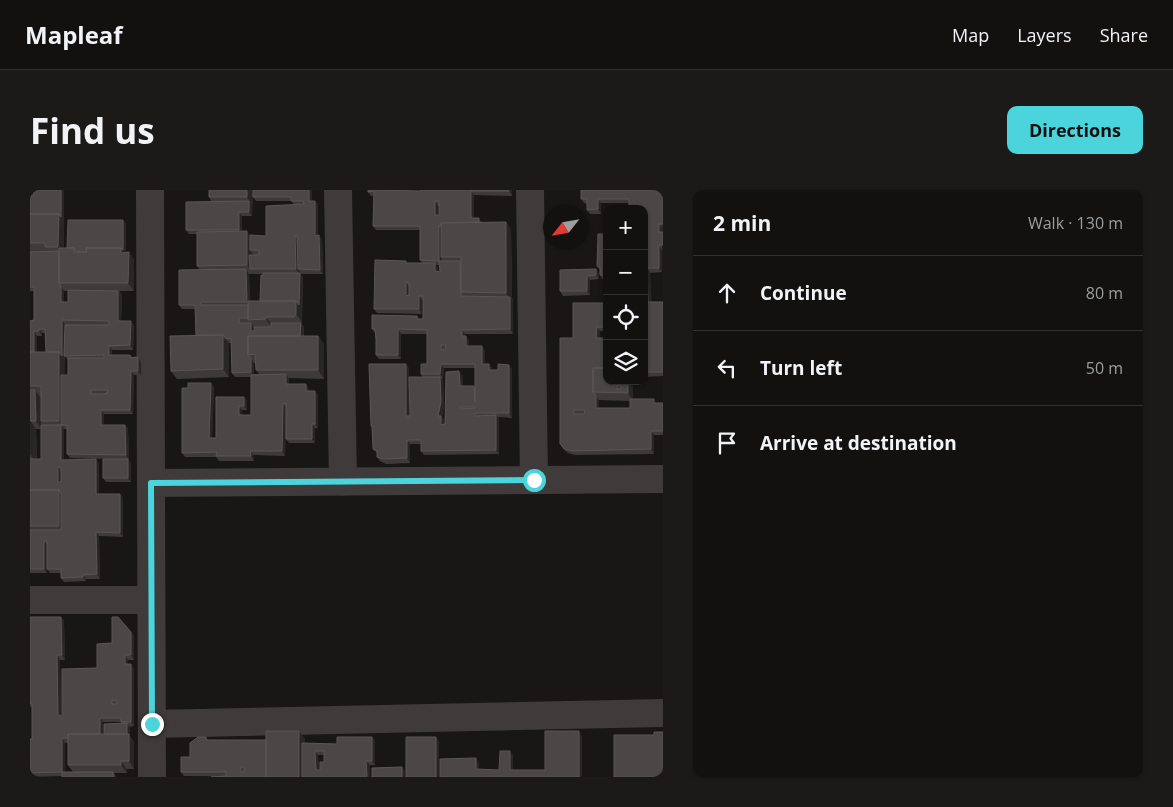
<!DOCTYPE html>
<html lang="en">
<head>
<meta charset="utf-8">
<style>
  :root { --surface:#121110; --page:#1b1a19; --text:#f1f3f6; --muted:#9c9d9f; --line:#313130; --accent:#4bd4db }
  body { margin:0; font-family:"Open Sans",sans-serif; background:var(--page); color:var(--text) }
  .controls { position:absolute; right:15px; top:15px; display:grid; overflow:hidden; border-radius:10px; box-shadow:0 1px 4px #0004 }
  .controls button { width:45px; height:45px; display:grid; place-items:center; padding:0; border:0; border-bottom:1px solid var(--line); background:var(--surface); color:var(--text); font:25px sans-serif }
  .compass { position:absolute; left:513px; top:15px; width:45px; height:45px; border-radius:50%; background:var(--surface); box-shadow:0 1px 4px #0004; rotate:239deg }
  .stop { position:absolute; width:15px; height:15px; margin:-11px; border:4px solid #4bd4db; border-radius:50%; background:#fff }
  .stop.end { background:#4bd4db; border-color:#fff; box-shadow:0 1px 5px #0008 }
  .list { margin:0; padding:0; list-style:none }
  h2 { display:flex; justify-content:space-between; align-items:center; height:65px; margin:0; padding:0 20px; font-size:21px }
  h2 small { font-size:16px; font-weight:400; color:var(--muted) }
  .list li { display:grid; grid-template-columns:32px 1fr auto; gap:15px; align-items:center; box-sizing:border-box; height:75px; padding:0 20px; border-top:1px solid var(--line) }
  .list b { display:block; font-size:19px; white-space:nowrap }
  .list em { font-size:16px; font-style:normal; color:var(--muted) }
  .icon { flex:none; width:28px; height:28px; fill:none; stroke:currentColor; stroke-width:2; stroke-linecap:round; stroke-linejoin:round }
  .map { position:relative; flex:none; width:633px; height:587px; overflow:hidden; border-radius:10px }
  header { display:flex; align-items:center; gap:30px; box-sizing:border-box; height:70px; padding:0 25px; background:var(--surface); border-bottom:1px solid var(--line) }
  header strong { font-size:24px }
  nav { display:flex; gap:28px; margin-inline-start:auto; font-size:18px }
  .intro { display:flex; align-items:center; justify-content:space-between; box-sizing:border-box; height:120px; padding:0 30px }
  h1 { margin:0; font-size:35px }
  .button { padding:12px 22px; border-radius:10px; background:var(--accent); color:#111; font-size:18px; font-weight:700 }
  main { display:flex; gap:30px; padding:0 30px }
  aside { flex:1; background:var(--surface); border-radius:10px; box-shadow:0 1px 4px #0004 }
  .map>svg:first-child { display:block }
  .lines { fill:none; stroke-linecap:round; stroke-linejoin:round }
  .street { stroke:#3e3b3a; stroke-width:28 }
  .wall { fill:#3d3a39; fill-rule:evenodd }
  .shaded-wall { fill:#292726 }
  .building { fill:#4a4746; stroke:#5b5655; fill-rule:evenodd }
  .route { stroke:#4bd4db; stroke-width:6 }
</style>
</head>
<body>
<header>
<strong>Mapleaf</strong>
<nav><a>Map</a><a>Layers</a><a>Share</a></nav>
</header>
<div class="intro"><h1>Find us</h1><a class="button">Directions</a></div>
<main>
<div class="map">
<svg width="633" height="587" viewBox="0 0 633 587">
  <rect width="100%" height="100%" fill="#181716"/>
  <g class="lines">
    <path class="street" d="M120,0L122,587
      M308,0L313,292
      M500,0L504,290
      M121,293L633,289
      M0,410H121
      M122,534L633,523"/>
  </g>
  <path class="wall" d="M3,0H34V58H37L93,30L96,34V62H99L104,70V101H89L92,105L91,131L104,135L103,160H82V165L108,167L111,172V185H104L103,224H74V235H95L98,239L99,270H98L101,273V292H76L73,288L80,269L40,268L37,264V239H34V270L69,274V304H90L93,308V347L69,346L70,389H56V391L34,392L31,388V383H20L17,379V383H0V131L4,130V101H0V5H4ZM34,101H38V112H34ZM12,143H15L16,162H7V146H12ZM35,166L38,170V185H34ZM6,239H11V269H7Z
    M223,0H282V11H285L288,15V45H289L292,50L293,84H271L269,80V83L273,87L272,132L271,133L274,137V146H288L294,154V189L259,188V194L279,198V201H285L288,205V238H285V253H259L256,249V230L255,266L223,265L224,271H189L186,267H155L152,263L184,197L182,248H186L214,207L217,211V220H212V225H221V187H205L202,183L201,153H199V187L147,189L141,181L166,145L165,119H152L149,115L170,80L167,76V44H159L156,40L181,11L179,7L223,0L222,26H212V41L220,45L236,46L264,15L262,11H226L223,7ZM219,84H233L230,111H220ZM224,173H226V180L229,184H224Z
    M338,0L391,1V0H482V6L444,5V28L452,32H476L481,40L482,108L483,111V144H435V146H436L439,151V156L455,160V174H459L462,178V180L482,179V228L468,227L469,229V264L394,265L391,261V254H380V273L356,274L350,271L347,267V263L343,259V239L341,236L379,178V226L393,187L391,184L397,174V144H371V169H349L346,165V144L342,139L387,126L389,129H393V110H392V124L347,123L344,119L378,73H392L390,70V40H346L343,36L344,6H341L338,2ZM408,16H409V25H408ZM406,75H409L410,82H408V78ZM414,178H445V197L433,196L432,185L414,234V230L412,227L414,216L413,191L412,188H413Z
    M633,0L632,82L620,83L621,112H633V186L614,187V19L599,13H571V24H560L557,20V14L554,13L551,9Z
    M577,44V90H573L570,85V80L567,76Z
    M566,79L569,84V89L560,90V105L533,106L530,101Z
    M577,113V141H570L569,148L603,191V209L626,213H633V245H624V264L545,265L538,263L533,259L530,254L543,148ZM569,210L600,211V218H569Z
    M0,427H31L34,431L35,470H30L31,526H32L67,478L82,453L104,446V470H98V474H101L104,479V536L99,537L100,538V546L104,552V579H97V583H84L86,587H32V586L0,587V549H2V518L0,516ZM73,532H91L92,534L74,544H73ZM35,553H38V575L43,582H35Z
    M269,541L275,549V553L307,554L342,547L345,551V575H340V587L154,586L151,582L160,567L176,547L178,550H236ZM288,565H294V572L290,580H289Z"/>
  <path class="shaded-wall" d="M31,0H34V93L31,61L28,57L29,24Z
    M217,0H223L222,15L217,7Z
    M279,0H282V15L279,11Z
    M479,0H482V6L479,1Z
    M441,1L444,5V33L441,28Z
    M568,9L571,13V24L568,19Z
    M219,11L222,15V26L219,22Z
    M285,11L288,15V50L285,46Z
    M405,11L408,16V29L405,25Z
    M209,22L212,26V44L209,40Z
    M93,30L96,34V64L91,63Z
    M476,32L481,40L482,108L483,111V144L480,139V109L476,103Z
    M629,34L632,38V47L629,42Z
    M409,36L412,40L411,67L412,69V75L409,71Z
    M217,41L223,50L220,60L223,64V79H220L217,75Z
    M289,45L292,50L293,84L290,80Z
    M265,46L268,50L269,84L266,79Z
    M629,55L632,60V82L629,78Z
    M99,62L104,70V101L98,93Z
    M405,73L408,78V86L405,81Z
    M617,78L620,83L622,117L618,112Z
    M216,79L219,84L220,116L217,112Z
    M566,79L569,84V89L566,85Z
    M270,83L273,87L272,132L266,124V111Z
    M557,86L560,90V105L557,101Z
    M376,92L379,97V110L376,105Z
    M31,97L34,101V116L31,112Z
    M88,101L92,105L91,135L88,131Z
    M389,106L392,110V124L389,119Z
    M236,127L242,135V138L236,129Z
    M32,130L35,135L34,235H31L29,231V162Z
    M101,131L104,135L103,160L100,155Z
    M221,133L224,138V146L221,141Z
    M271,133L274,137L273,154L270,150Z
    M567,137L570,141L569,152L566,148Z
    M9,139L12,143V146L9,141Z
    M368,139L371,144V169L368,165Z
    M432,140L435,144V150L432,146Z
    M4,141L7,146V170L4,166Z
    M193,145L199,153V187L193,179Z
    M288,146L294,154V189L288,180Z
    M436,146L439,151V160L436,156Z
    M79,156L82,160V169L79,165Z
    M452,156L455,160V178L452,174Z
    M108,167L111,172V185L108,181Z
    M221,168L224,173V187L221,182Z
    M376,174L379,178V231L376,226Z
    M411,174L414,178L413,188L410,184Z
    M459,174L462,178V184L459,180Z
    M479,175L482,179V228L479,223Z
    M101,181L104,185L103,224L100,220Z
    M429,181L432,185L433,200L430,196Z
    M256,184L259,189V198L256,194Z
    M410,187L413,191L414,216L412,227L414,230V239L411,235L408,226Z
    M598,191H603V211L598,203Z
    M181,193L184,197L182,252L179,248Z
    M276,194L279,198V205L276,201Z
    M5,200L11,208V239L6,231Z
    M285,201L288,205V238L285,234Z
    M566,206L569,210V223L566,218Z
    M214,207L217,211V220L214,216Z
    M253,214L256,218L255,266L252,261Z
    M209,216L212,220V229L209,225Z
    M71,220L74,224V239L71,235Z
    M466,225L469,229V264L466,260Z
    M0,230L6,239L7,273L0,264Z
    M282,234L285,238V253L282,249Z
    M31,235L34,239V274L31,270Z
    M95,235L98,239L99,270L96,265Z
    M621,241L624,245V264L621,259Z
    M377,250L380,254V273L377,268Z
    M220,261L223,265L224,271L221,266Z
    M66,269L69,274V308L66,304Z
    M98,269L101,273V292L98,288Z
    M28,277L31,281V296L28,292Z
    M29,300L34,309V344L29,336Z
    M90,304L93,308V347L90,343Z
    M66,342L69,346L70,389L67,384Z
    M14,351L17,355V383L14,379Z
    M53,385L56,389V391L53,387Z
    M31,427L34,431L35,470L32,465Z
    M101,442L104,446V470L101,465Z
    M27,465L30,470L31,530L28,525Z
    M95,465L98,470V478L95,474Z
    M101,474L104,479V536L101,532Z
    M70,528L73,532V553L70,548Z
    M97,533L100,538V546L104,552V579L99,571L97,548Z
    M269,541L275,549V587H269Z
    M549,541L552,546V587H549Z
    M342,547L345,551V575L342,571Z
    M406,547L409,551V587H406Z
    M32,548L35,553V586L32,582Z
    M285,561L288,565L289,584L286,580Z
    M480,561L483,565V584L480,580Z
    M446,568L449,573V584L446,579Z
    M91,571L97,579V583L91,575Z
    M336,571L340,575V587H337Z
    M372,577L375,581V587H372Z"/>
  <path class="building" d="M3,0H31V27L29,24H0V5H4Z
    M179,0H217V7H179Z
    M223,0H279V11H285V46L289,45L290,80L268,79L267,46H265L266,79H220L219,65H229V60H220V45L236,46V16L274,14L273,11H261V7H223Z
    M338,0L391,1V0H479V1H441V28H449V32L411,33V36H409V71L390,70V36H343L344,1L338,2ZM405,11H409V25H405Z
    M551,0H633V34H629V42H633V55H629V78H617L618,112H633V182H614V19H599V9H568V19L557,20V9H551Z
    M219,11V22H209V40H156V12Z
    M0,24H29L28,57H15V53H0Z
    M38,30H93V60L91,58H56L57,62H47L44,58H37Z
    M476,32V103L431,102V67H411V33Z
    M217,41V75L167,76V42Z
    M568,44H577V85H570V77L567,76Z
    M29,58H44V62H57L56,58H91V63L99,62L98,93H29Z
    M29,61V93L31,97V112H38V100L88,101V131H101L100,155L79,156V165H100L101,168L108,167V181H101L100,220H71V235H95L96,265L37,264V235H31V185H38V168H74V165L34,166L35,135H79V131L32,130V166L29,162H16L15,139H9V141H4V162H0V131L4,130V97H0V62ZM61,200H78L77,203L73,204H61Z
    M345,70L376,71V73H405V81L410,82L409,71H430L431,106L480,107V139L432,140V146H436V156H452V174H459V180H468V174L479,175V223H445V226L466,225V260L391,261V250H377V268L353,269L347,267V261L343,259L342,236H341L339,174H376V226H380L379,187H410L411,212L408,226H411V235L415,234L416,182L429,181L430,196H444L445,212V174H411L410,184H391V174H397V140L368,139V165H346V149L345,139H342V125L387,126V129H393V106H389V119H344ZM376,92L379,93V106L376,105ZM411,155H416L415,160H411ZM430,217H445V218L430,219Z
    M216,79L217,112H171V115H218V128H209V133H221V141H225L224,137H241V133H271L270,146H218V165L221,168V182L202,183L201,148L196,149L193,145H166L165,115H149V80Z
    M566,79V85L557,86V101H530V80Z
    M233,83H270L269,115L266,111H230L231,85L233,86Z
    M218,111H266V124L264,127H236V129L218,130Z
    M543,113H577V137H567L566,148H577V178H563V202L566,206V218H600V209H624V213H633V241H621V259L542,261L535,259L530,254V148H543ZM544,220H555L554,224H543Z
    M193,145V179L141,181L140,146Z
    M218,146H288V180H226L225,164L218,165Z
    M0,162H29V231H11V196H0Z
    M563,178H577V191H598V203L563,202ZM590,195L591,199H587V196Z
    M256,184V194H276V201H285V234H282V249H256V213L253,214L252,261H220L221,266H186L187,262L152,263V198H158V193H181L179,248H186V207H214V216H209V225H221V185Z
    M0,200H5L6,231H1L0,230Z
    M11,235H31V270L66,269V304H90V343L66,342L67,384L53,385V387L31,388V379H17V351H14V379H0V340H31V304L29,300H0V269H11ZM28,277H31V292H28Z
    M73,269H98V288H73Z
    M0,300H29V336H0Z
    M0,427H31L32,465H27L28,525L32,526V479L67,478V454L82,453V427H88L101,442V465H95V474H101V532H91V528H70V544H38V548H32V582L0,583V549H2V514L0,513ZM82,510L87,511V514H82Z
    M97,533V544H74V534Z
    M236,541H269V587H236Z
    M515,541H549V587H410V569L446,568V579L469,580L470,561H480V580H515Z
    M624,542H633V587H584V545H624Z
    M38,544H99V571H91V575H38Z
    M168,547H176V550H236V587H181L196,586V582H151V567H160V553ZM210,577H214V582H211Z
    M307,547H342V571H336L337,587H272V553L307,554ZM285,561H294V572H290V580H286Z
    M376,547H406V587H376Z
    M372,577V587H342V578Z
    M32,582H83V587H32Z"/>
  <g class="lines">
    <path class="route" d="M122,534L121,293L504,290"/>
  </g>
</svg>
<div class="controls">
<button>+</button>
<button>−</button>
<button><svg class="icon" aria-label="locate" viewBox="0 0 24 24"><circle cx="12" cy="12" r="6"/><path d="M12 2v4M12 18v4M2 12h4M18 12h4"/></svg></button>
<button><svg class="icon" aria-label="layers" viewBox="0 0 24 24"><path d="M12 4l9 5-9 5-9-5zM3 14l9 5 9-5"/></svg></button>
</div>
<svg class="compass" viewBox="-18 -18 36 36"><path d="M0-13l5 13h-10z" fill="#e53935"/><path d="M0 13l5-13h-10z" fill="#9c9d9f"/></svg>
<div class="stop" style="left:504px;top:290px"></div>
<div class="stop end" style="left:122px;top:534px"></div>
</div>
<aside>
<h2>2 min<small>Walk · 130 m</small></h2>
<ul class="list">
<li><svg class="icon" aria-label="ahead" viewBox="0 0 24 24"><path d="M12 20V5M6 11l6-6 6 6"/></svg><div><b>Continue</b></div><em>80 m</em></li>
<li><svg class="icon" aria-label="left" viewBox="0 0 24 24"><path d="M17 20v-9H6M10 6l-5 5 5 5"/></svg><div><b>Turn left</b></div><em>50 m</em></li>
<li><svg class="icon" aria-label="arrive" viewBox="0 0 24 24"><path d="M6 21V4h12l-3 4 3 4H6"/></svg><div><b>Arrive at destination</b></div></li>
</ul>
</aside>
</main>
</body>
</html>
